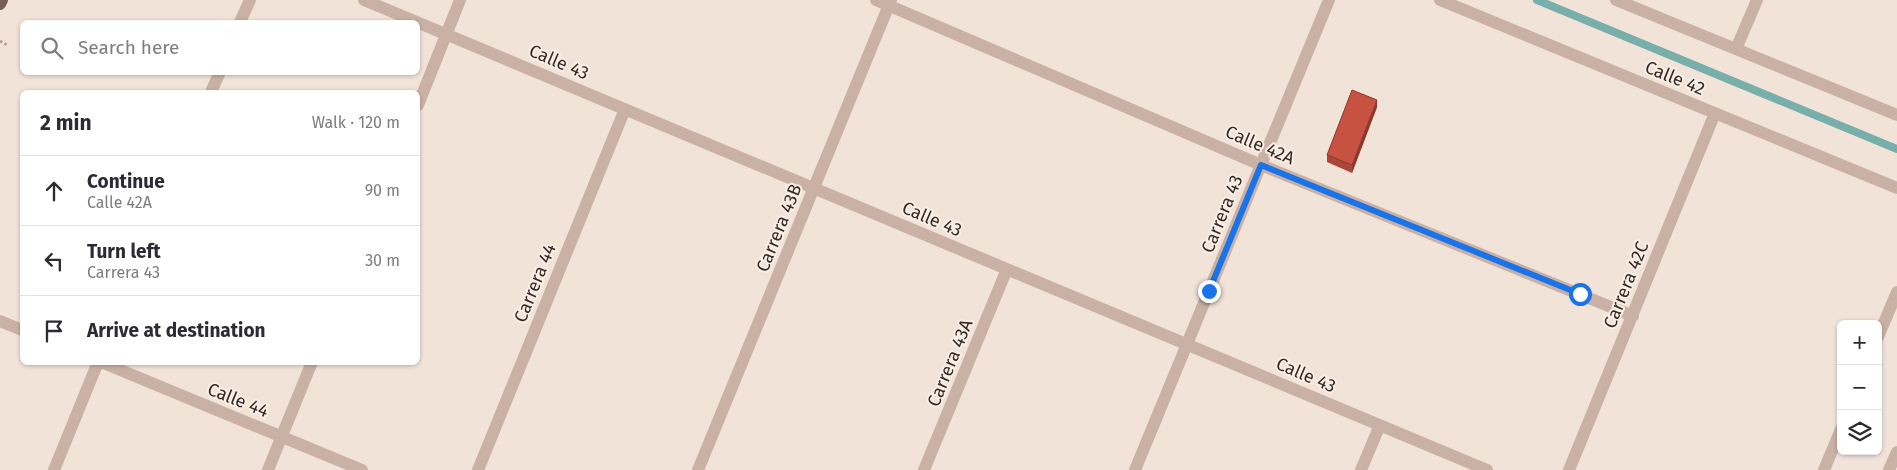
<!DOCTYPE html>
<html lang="en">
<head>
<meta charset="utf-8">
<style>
  :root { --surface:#fff; --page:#f2f2f3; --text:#2b2b33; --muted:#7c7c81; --line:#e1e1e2 }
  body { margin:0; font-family:"Fira Sans",sans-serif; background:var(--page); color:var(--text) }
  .controls { position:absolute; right:15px; bottom:15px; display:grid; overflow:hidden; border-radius:8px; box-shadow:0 1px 4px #0004 }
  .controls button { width:45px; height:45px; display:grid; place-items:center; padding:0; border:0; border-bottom:1px solid var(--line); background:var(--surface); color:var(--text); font:25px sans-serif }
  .stop { position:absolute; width:15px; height:15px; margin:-11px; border:4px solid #1a73e8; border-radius:50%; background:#fff }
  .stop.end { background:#1a73e8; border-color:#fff; box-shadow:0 1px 5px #0008 }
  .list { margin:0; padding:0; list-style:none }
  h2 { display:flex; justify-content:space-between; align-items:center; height:65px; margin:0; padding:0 20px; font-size:21px }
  h2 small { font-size:16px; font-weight:400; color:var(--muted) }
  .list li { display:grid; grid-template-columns:32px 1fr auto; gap:15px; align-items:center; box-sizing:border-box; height:70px; padding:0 20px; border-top:1px solid var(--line) }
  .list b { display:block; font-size:19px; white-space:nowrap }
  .list p { margin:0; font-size:16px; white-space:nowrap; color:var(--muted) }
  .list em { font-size:16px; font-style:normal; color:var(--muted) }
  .icon { flex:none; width:28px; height:28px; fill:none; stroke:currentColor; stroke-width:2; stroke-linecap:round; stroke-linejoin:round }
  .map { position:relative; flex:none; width:1897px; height:470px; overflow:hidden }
  .search { position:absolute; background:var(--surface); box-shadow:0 1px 4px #0004; left:20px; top:20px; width:400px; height:55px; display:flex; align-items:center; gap:12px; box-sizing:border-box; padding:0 18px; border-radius:8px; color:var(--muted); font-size:19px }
  .panel { position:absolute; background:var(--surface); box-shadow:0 1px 4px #0004; left:20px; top:90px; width:400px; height:275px; border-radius:8px }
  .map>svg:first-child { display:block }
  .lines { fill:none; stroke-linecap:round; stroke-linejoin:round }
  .stream { stroke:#78afaa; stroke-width:8 }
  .path { stroke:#b59b8f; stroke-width:3; stroke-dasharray:2.5 2.5; stroke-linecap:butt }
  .minor { stroke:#cab1a5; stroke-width:12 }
  .major { stroke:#775e57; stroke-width:12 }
  .wall { fill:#ab4739 }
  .shaded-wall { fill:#8b392e }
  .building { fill:#c75242; stroke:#8b392e }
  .route { stroke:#1a73e8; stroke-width:6 }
  .labels { text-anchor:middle; stroke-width:4; stroke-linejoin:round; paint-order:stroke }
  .street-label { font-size:18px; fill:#352926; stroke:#f9eee5 }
</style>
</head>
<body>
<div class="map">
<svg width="1897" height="470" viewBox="0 0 1897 470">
  <rect width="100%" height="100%" fill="#f2e3d9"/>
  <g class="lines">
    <path class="stream" d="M1537,0L1897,149"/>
    <path class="path" d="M0,41L7,45"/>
    <path class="minor" d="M364,0L1487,470
      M876,0L1261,165L1633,316
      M1440,0L1897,188
      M1616,0L1897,115
      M240,22L250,0
      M1736,49L1757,0
      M211,92L220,72
      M418,105L460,0
      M0,321L22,330
      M1878,337L1897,292
      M101,362L362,470
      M54,470L98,362
      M268,470L312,362
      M478,470L625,109
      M698,470L891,0
      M924,470L1007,269
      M1135,470L1329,0
      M1361,470L1380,425
      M1569,470L1715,113
      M1824,470L1841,429
      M1889,470L1897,452"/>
    <path class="major" d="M0,4L2,0"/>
  </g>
  <path class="wall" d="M1377,107L1352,173L1327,162V155Z"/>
  <path class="shaded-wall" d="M1377,100V107L1352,173V165Z"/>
  <path class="building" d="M1352,90L1377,100L1352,165L1327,155Z"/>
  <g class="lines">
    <path class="route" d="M1209,291L1261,165L1580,294"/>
  </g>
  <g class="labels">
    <g class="street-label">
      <text transform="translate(559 62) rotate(23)" y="6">Calle 43</text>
      <text transform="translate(1675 78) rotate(22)" y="6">Calle 42</text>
      <text transform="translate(1260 145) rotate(23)" y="6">Calle 42A</text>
      <text transform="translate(1222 214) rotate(-68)" y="6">Carrera 43</text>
      <text transform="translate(932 219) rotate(23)" y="6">Calle 43</text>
      <text transform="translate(779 228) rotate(-68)" y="6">Carrera 43B</text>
      <text transform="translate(535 283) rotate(-68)" y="6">Carrera 44</text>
      <text transform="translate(1626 285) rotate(-68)" y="6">Carrera 42C</text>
      <text transform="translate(950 363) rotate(-68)" y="6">Carrera 43A</text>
      <text transform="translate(1306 375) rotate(23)" y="6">Calle 43</text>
      <text transform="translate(238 400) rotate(22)" y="6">Calle 44</text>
    </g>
  </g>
</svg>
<div class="controls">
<button>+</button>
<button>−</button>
<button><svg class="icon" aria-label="layers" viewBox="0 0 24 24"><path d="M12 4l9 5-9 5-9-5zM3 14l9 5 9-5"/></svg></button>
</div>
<div class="stop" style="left:1580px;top:294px"></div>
<div class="stop end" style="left:1209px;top:291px"></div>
<div class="search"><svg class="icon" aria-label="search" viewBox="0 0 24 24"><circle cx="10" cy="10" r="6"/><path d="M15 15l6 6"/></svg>Search here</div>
<section class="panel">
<h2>2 min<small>Walk · 120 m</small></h2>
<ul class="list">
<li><svg class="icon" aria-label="ahead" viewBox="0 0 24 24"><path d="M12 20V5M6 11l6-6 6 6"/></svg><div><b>Continue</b><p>Calle 42A</p></div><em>90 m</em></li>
<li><svg class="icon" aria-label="left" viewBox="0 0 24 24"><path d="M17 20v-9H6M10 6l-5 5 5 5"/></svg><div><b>Turn left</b><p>Carrera 43</p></div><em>30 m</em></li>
<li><svg class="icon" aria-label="arrive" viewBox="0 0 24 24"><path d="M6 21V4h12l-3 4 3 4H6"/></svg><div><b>Arrive at destination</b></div></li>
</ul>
</section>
</div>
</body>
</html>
